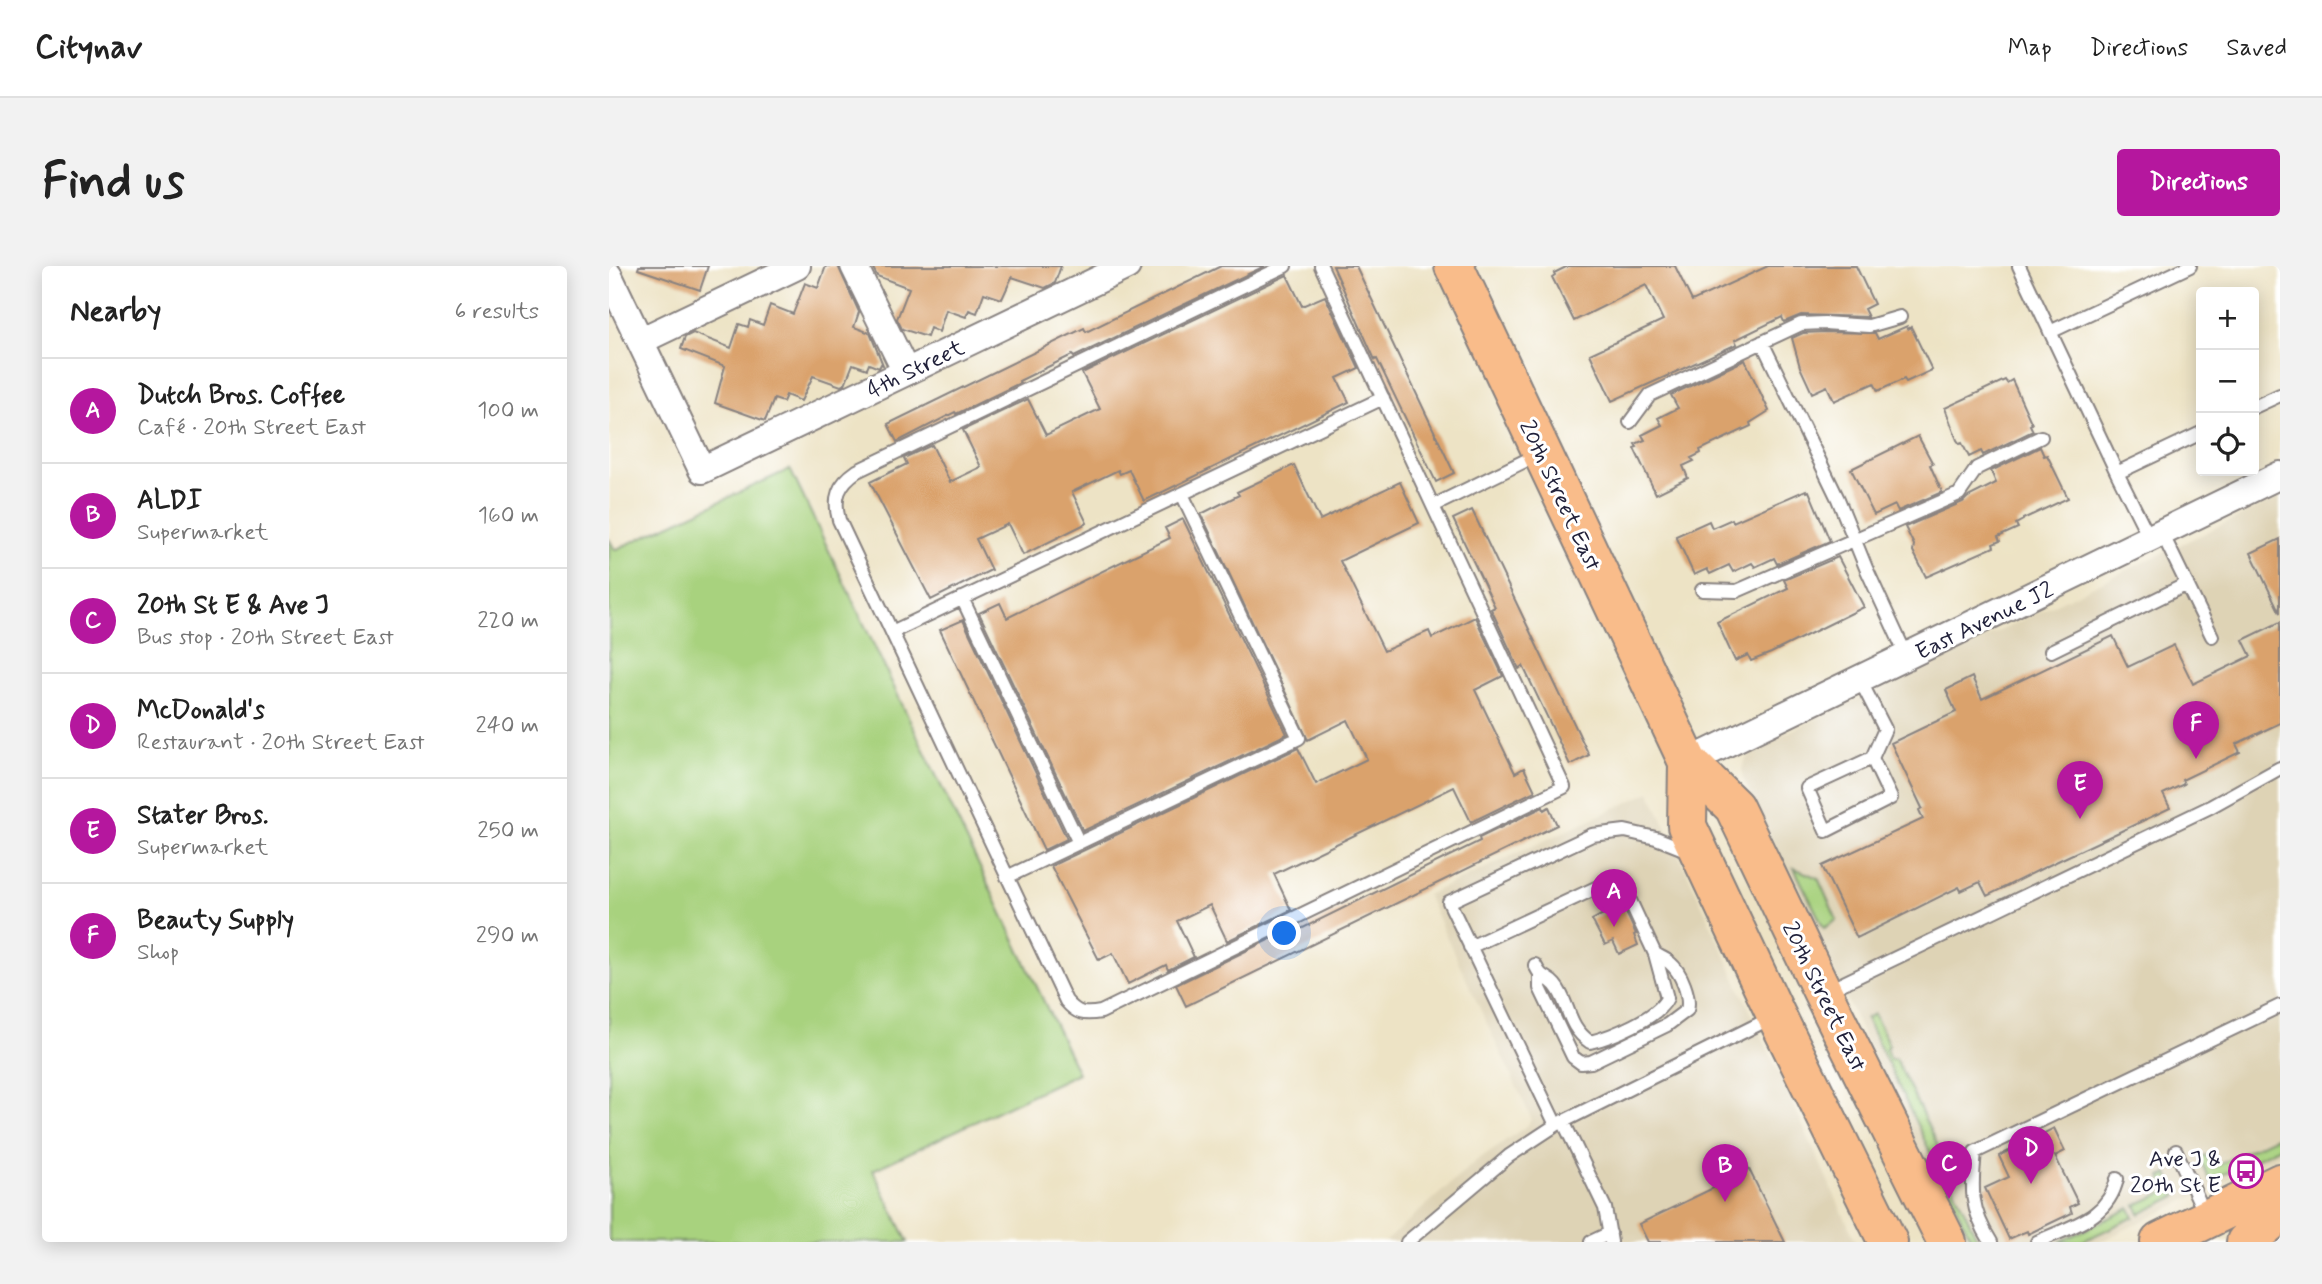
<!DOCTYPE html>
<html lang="en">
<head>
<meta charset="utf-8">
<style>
  :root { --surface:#fff; --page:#f2f2f2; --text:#222; --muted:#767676; --line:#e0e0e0; --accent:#b5179e }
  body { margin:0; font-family:Mynerve,sans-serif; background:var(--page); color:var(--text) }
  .controls { position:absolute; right:21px; top:21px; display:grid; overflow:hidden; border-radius:7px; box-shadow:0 4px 18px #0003 }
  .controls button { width:63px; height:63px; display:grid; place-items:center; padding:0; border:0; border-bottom:2px solid var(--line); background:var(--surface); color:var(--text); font:35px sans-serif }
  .you { position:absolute; left:676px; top:668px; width:24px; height:24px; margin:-18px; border:5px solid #fff; border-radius:50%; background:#1a73e8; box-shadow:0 0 0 10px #1a73e833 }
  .badge { display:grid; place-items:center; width:46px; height:46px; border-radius:50%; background:var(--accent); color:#fff; font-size:23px; font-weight:700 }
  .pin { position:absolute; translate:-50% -58px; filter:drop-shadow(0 2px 4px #0008) }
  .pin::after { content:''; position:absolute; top:37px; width:24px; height:21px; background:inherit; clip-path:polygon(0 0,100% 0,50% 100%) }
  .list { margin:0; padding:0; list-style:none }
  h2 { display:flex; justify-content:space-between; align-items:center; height:91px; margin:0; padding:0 28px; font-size:30px }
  h2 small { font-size:23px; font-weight:400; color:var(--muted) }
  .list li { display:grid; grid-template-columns:46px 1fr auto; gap:21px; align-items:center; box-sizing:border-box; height:105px; padding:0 28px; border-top:2px solid var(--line) }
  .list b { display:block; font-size:26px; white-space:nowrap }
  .list p { margin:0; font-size:23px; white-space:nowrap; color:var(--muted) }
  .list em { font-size:23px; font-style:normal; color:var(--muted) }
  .icon { flex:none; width:38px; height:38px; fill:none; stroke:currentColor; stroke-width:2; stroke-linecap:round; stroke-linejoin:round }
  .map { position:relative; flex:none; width:1671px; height:976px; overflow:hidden; border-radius:7px }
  header { display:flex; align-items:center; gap:42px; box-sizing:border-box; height:98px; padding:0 35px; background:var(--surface); border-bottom:2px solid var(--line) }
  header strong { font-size:33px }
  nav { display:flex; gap:38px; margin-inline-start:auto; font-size:24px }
  .intro { display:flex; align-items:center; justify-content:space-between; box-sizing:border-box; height:168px; padding:0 42px }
  h1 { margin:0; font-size:49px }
  .button { padding:18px 32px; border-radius:7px; background:var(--accent); color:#fff; font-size:24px; font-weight:700 }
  main { display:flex; gap:42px; padding:0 42px }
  aside { flex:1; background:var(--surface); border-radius:7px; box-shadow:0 4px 18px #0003 }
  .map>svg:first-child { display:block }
  .built { fill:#ded3b5 }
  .green { fill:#a8d27e; stroke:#657a5c; stroke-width:2 }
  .building { fill:#daa26c }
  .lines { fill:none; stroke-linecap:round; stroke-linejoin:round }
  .lane-casing { stroke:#888280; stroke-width:16 }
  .street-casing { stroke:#888280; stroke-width:30 }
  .primary-casing { stroke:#888280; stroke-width:42 }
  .lane { stroke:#fff; stroke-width:12 }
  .street { stroke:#fff; stroke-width:26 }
  .primary { stroke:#f9bc8a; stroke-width:38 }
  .labels { text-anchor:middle; stroke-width:6; stroke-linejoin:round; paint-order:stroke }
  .street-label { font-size:23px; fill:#22223b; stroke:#fff }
  .poi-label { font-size:23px; fill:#22223b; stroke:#fff; text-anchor:end }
</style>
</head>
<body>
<header>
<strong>Citynav</strong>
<nav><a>Map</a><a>Directions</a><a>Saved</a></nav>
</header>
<div class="intro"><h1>Find us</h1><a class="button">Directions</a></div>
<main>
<aside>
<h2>Nearby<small>6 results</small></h2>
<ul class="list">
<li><span class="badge">A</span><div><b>Dutch Bros. Coffee</b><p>Café · 20th Street East</p></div><em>100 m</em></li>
<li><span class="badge">B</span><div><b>ALDI</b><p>Supermarket</p></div><em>160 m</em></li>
<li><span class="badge">C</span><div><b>20th St E &amp; Ave J</b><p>Bus stop · 20th Street East</p></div><em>220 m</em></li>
<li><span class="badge">D</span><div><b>McDonald's</b><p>Restaurant · 20th Street East</p></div><em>240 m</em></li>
<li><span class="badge">E</span><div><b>Stater Bros.</b><p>Supermarket</p></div><em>250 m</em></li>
<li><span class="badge">F</span><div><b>Beauty Supply</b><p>Shop</p></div><em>290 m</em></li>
</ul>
</aside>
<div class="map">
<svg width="1671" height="976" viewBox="0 0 1671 976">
  <rect width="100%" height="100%" fill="#fff"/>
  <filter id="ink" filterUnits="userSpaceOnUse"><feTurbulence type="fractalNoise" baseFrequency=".0143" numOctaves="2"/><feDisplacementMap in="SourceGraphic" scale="14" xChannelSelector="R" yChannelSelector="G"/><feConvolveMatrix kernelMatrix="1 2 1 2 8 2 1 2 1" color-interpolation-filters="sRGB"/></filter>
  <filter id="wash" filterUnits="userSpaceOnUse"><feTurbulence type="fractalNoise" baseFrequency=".00686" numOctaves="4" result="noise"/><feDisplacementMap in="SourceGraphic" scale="28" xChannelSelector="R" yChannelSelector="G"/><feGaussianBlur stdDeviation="1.57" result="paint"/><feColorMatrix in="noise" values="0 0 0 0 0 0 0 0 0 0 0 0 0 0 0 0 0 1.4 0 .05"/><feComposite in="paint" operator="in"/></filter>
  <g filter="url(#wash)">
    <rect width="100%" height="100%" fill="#ede3c5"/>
    <path class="built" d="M1671,231V889L1490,976H1351L1134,512L1133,502L1137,493L1156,477Z
      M1041,526L1247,976H776L867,895L919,859L922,852L818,629Z"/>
    <path class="green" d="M181,203L469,807L264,904L299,976H0V273L6,284Z
      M1185,602L1209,612L1228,654L1215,662Z
      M1265,748L1280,779L1277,783L1281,793H1287L1336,895L1333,897L1370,976H1364L1257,752Z
      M1671,869V881L1601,915L1591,892L1597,889L1603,902Z
      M1559,908L1568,930L1531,948L1527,939L1558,925L1552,911Z
      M1521,942L1525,951L1472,976H1450Z"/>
    <g id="blocks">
      <path class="building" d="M30,0H99L91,24L29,3Z
        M217,0H229L250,46L245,61L261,67L274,99L272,98L270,102L260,98L258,103L244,98L236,118L232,120L204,110L192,135L177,129L174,136L165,133L156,155L106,137L116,100L72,83L76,71L84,67L122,82L130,58L139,61L141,54L154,59L161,39L184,48L196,17L209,22Z
        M263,0H452L446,17L436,22L403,11L393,33L375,27L368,47L360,44L357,51L337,44L330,66L321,62L318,71L293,63L288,53L300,22L268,10Z
        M612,0H656L465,91L463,89L410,115L411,117L347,148L346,146L288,176L279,158L475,62L477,66Z
        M724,0H747L845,207L827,216L768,93L766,94Z
        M959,0H1066L1083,35L1159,0H1247L1265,38L1255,43L1259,51L1192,49L1175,56L1173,51L1126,74L1128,78L1003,135L981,88L1054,54L1037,19L965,55L943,11L946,9L945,7Z
        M678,9L693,40L716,30L750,102L728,112L740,136L535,235L520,204L511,208L509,204L463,226L478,257L414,289L399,258L367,273L382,304L322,334L261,216L298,198L295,192L323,179L341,216L372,201L354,164L419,133L437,169L491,143L473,107Z
        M1298,60L1299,63L1302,61L1323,104L1297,116L1295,113L1269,125L1265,117L1225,135L1218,120L1203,127L1191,101L1183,72L1194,67L1215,66L1266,67L1269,73Z
        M1136,94L1160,145L1141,157L1142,160L1091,184L1092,187L1082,192L1085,195L1074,200L1079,212L1047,228L1025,182L1028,181L1026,178L1036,174L1033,169L1053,159L1049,152L1069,142L1062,129Z
        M1396,114L1398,117L1403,114L1423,158L1421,159L1424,165L1374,189L1372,185L1360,191L1353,177L1351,178L1348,174L1336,142Z
        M1309,170L1324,198L1321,199L1333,226L1289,245L1286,239L1265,249L1242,203Z
        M1431,181L1435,190L1438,189L1459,232L1414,253V254L1407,258L1409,262L1389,271L1391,275L1384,278L1385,281L1317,311L1304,285L1305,279L1296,261L1354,236L1359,231L1387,217L1382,205Z
        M685,199L711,254L791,216L810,257L731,295L775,385L820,365L823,372L866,351L894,410L866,424L906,507L915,502L926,525L862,556L845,521L665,608L682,644L618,675L601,639L568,655L585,691L559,704L557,699L519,718L504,687L490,694L442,600L689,482L707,518L758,493L739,454L699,474L592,248L630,229L628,226Z
        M1197,224L1198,226L1200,225L1221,275L1168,298L1165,292L1146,301L1143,297L1124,306L1120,299L1101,308L1098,303L1085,309L1067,270L1100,255L1103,262L1123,253L1124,256Z
        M863,244L980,489L961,499L914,400L910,403L882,343L886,341L844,253Z
        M574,253L678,468L474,565L370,347L391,337L398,352L561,272L556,262Z
        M1671,273V347L1642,287Z
        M1229,291L1255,341L1162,387L1142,395L1139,389L1126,395L1108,356L1179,322L1175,314Z
        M354,354L458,573L435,584L331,364Z
        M1671,356V457L1627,478L1631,486L1573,514L1575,518L1554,528L1561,542L1434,602L1378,630L1371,616L1352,625L1350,621L1248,672L1213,600L1314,553L1310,544L1313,542L1282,477L1347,446L1337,424L1363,411L1373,433L1504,370L1519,401L1565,379L1584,418L1642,390L1634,374Z
        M934,541L935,544L940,541L948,559L577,740L567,719L690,659L692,663L871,575L870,572Z
        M1013,638L1027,668L1025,669L1029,679L1010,688L1004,675L996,679L983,654Z
        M1445,862L1456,885L1446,890L1469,937L1461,941L1463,947L1419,968L1418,965L1400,973L1376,922L1400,911L1390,890Z
        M1131,885L1176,976H1039L1030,958L1121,914L1111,895Z"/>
    </g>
  </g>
  <g filter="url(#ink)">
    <use href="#blocks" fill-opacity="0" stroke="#888280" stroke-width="2"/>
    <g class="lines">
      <g class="lane-casing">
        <path id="lane" d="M676,0L248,205C229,218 224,232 230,254L457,735C468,748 475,749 492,746L955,521L712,0
          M1410,0L1508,207
          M1441,66L1581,0
          M1153,76L1229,233L1257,302L1298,391
          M1645,141L1671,129
          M1021,156L1041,129L1192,58L1215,57L1260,60L1291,51
          M824,240L930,188
          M1553,267L1603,370
          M1541,273L1508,207L1592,167
          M1093,324L1128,325L1350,228L1368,202L1432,171
          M353,332L470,577
          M283,366L774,132
          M1442,385L1578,318
          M1251,414L1276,463L1263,492L1198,522L1217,565L1282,532L1263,492
          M398,611L690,472L573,228
          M861,681L989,621C1002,618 1010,617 1018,628L1046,688L1058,732C1049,752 1002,771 981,776C957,759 961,737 946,719C937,709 933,714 926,699
          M931,709V722L964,791L972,797L982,796L1058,759L1078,744C1082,731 1072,706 1061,697C1057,693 1051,691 1046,688
          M1216,726L1601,541L1671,502
          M954,855L996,942L1002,976
          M947,859L840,636L983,569L1016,565L1047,572L1082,586
          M1567,885L1596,948
          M798,976L900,890L947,859L1162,752
          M982,976L1001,967
          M1382,976C1361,943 1362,923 1366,886L1671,740
          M1428,976C1462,960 1499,953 1508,913"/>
      </g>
      <g class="street-casing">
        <path id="street" d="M245,0L297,106
          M0,10L93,204L518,0
          M31,75L188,0
          M1079,496L1671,209"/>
      </g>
      <g class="primary-casing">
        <path id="primary" d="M845,0L1079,496L1125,541L1214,727L1338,976
          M1079,496L1078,560L1167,749L1279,976
          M1551,976L1671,917
          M1637,976L1671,947"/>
      </g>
      <use href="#lane" class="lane"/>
      <use href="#street" class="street"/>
      <use href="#primary" class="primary"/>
    </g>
  </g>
  <defs>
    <g id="bus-ring" transform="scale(1.75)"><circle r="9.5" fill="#fff" stroke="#b5179e" stroke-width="1.5"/><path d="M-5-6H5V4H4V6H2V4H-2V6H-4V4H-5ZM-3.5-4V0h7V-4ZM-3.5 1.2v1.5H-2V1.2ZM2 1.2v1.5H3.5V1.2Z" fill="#b5179e"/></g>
  </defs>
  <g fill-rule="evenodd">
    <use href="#bus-ring" x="1637" y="905"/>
  </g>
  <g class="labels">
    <g class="street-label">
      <text transform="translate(306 102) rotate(-26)" y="8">4th Street</text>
      <text transform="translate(952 229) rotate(65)" y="8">20th Street East</text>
      <text transform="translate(1375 354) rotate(-26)" y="8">East Avenue J2</text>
      <text transform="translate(1216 730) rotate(64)" y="8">20th Street East</text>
    </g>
    <g class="poi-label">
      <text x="1612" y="900">Ave J &amp;<tspan x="1612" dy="26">20th St E</tspan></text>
    </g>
  </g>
</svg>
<div class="controls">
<button>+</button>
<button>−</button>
<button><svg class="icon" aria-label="locate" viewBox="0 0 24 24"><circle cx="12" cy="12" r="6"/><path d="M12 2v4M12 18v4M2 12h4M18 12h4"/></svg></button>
</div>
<div class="you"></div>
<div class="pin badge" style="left:1005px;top:661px">A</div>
<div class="pin badge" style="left:1116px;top:936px">B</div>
<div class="pin badge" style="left:1340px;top:933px">C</div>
<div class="pin badge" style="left:1422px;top:918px">D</div>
<div class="pin badge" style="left:1471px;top:553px">E</div>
<div class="pin badge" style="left:1587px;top:493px">F</div>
</div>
</main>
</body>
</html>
